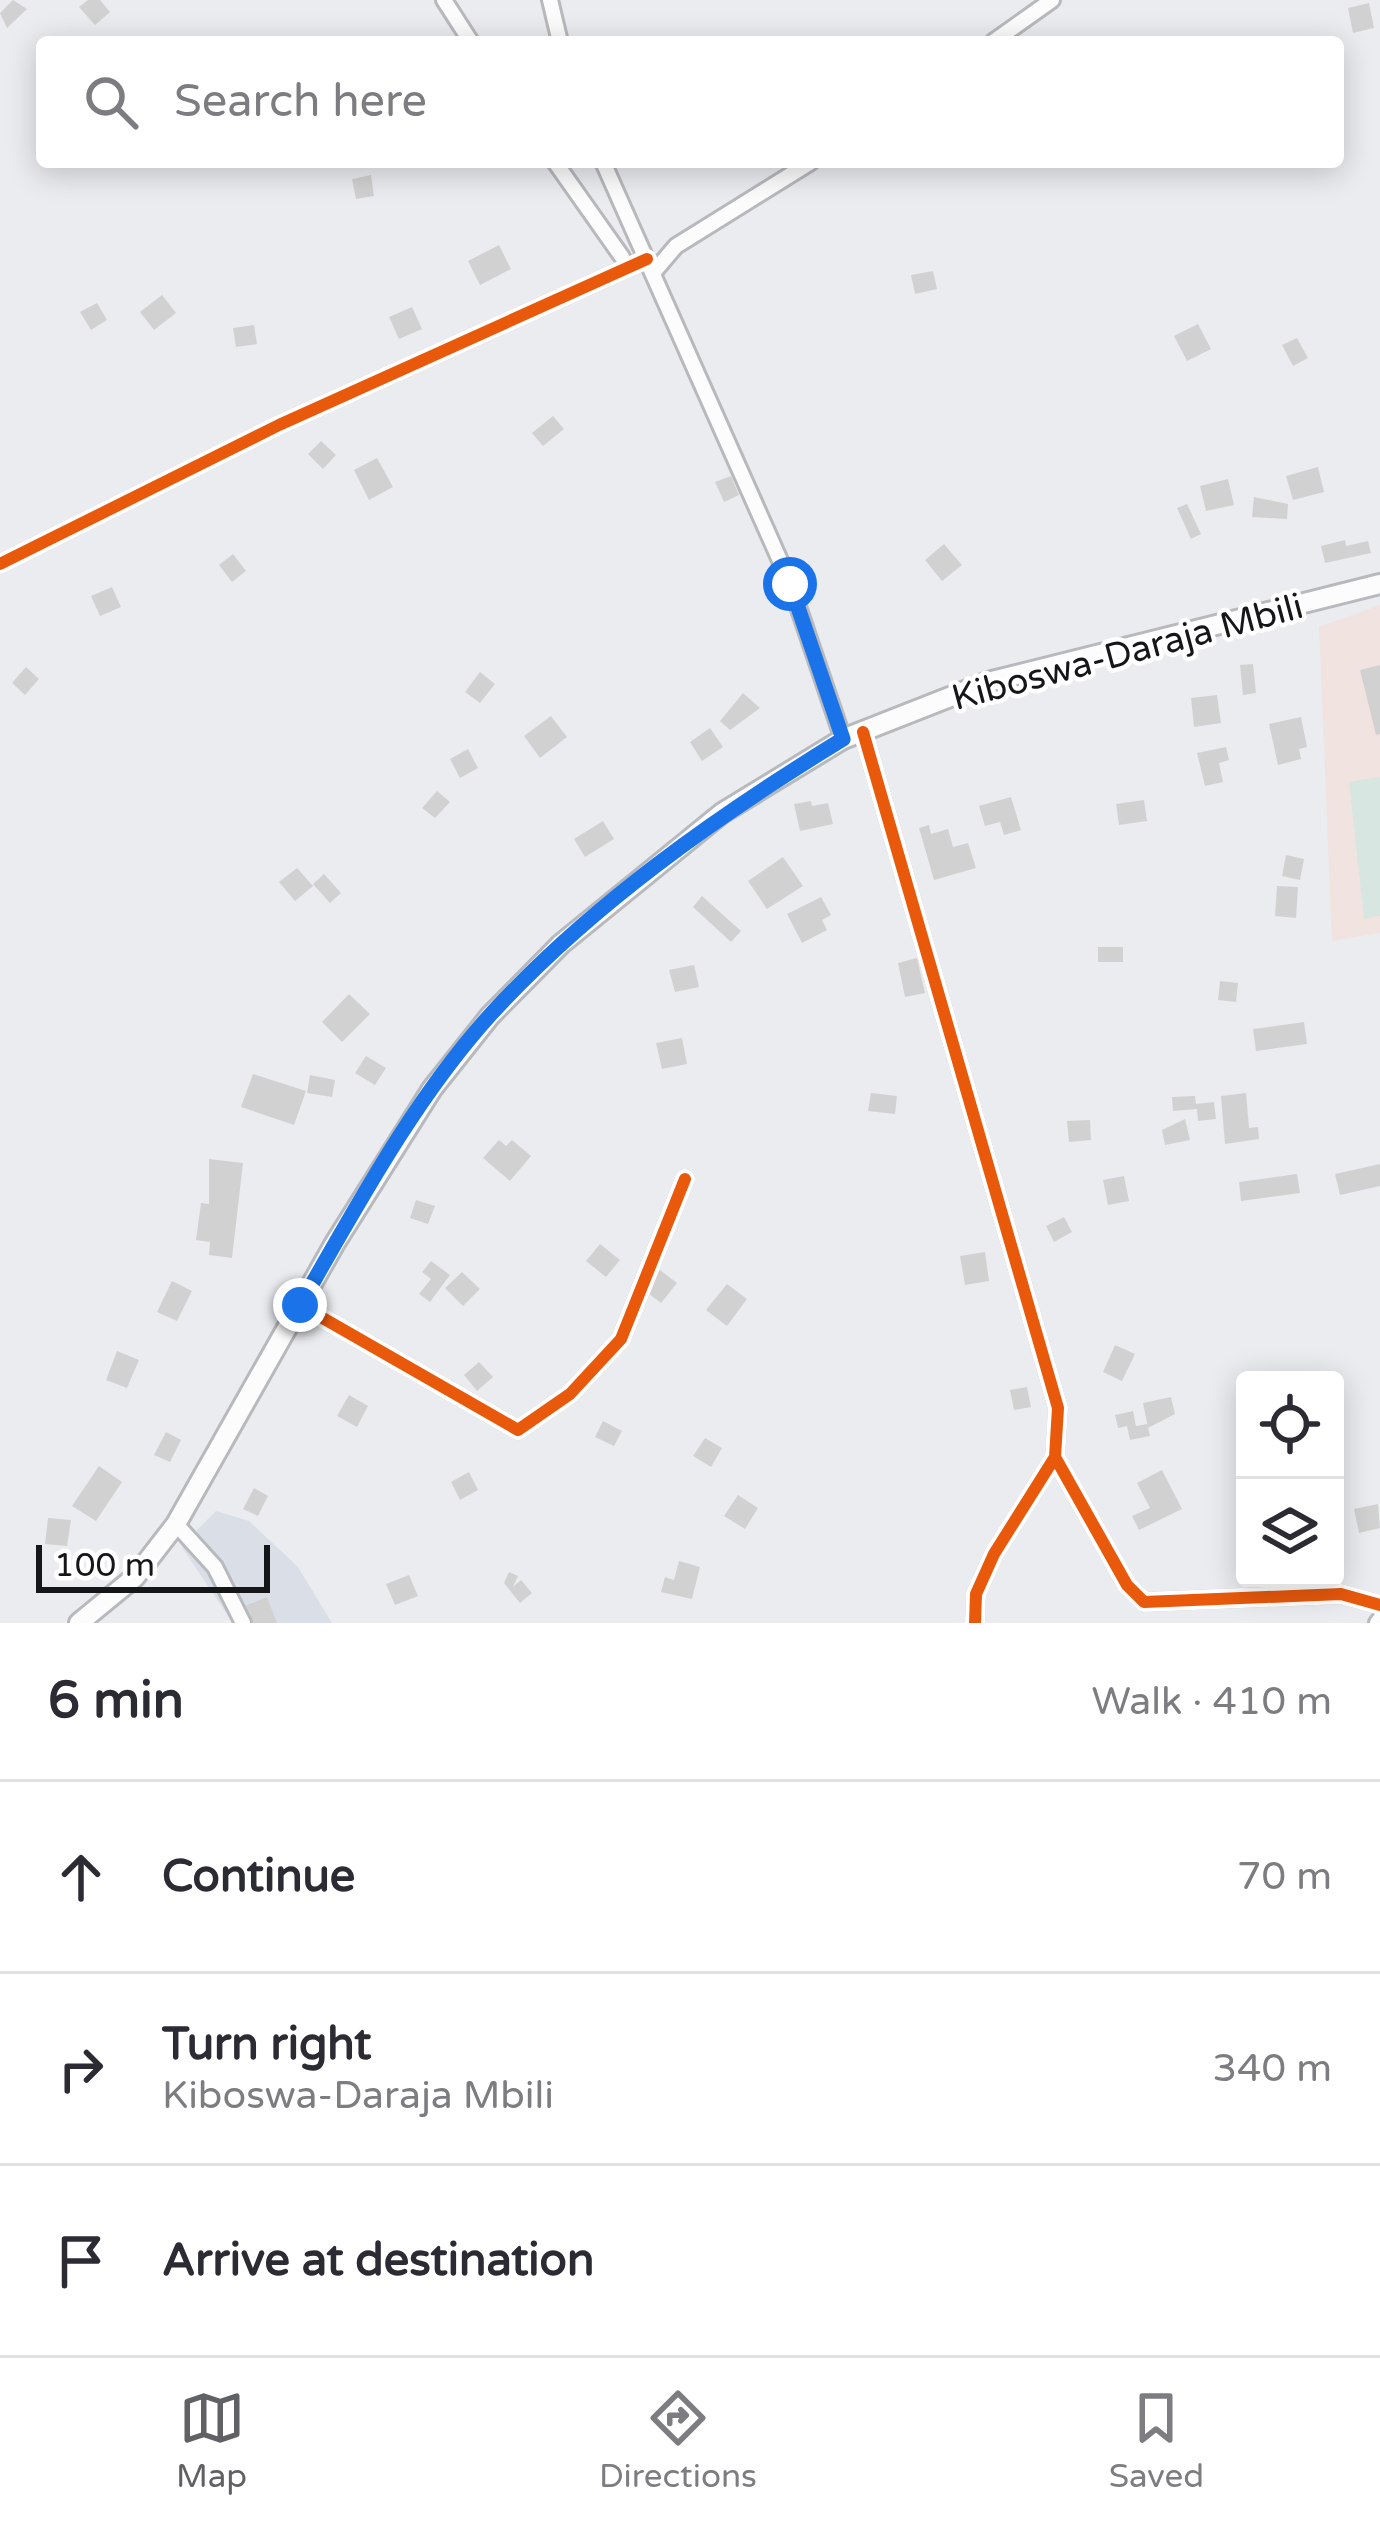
<!DOCTYPE html>
<html lang="en">
<head>
<meta charset="utf-8">
<style>
  :root { --surface:#fff; --page:#f7f7f7; --text:#2b2b33; --muted:#7c7c81; --line:#e1e1e2; --accent:#606164 }
  body { margin:0; font-family:"Varela Round",sans-serif; background:var(--page); color:var(--text) }
  .controls { position:absolute; right:36px; bottom:36px; display:grid; overflow:hidden; border-radius:12px; box-shadow:0 6px 30px #0003 }
  .controls button { width:108px; height:108px; display:grid; place-items:center; padding:0; border:0; border-bottom:3px solid var(--line); background:var(--surface); color:var(--text); font:60px sans-serif }
  .scale { position:absolute; left:36px; bottom:30px; width:234px; box-sizing:border-box; padding-left:12px; border:6px solid #151618; border-top:0; font-size:33px; line-height:42px; white-space:nowrap; color:#151618; -webkit-text-stroke:9px #fff; paint-order:stroke }
  .stop { position:absolute; width:36px; height:36px; margin:-27px; border:9px solid #1a73e8; border-radius:50%; background:#fff }
  .stop.end { background:#1a73e8; border-color:#fff; box-shadow:0 3px 12px #0008 }
  .list { margin:0; padding:0; list-style:none }
  h2 { display:flex; justify-content:space-between; align-items:center; height:156px; margin:0; padding:0 48px; font-size:51px }
  h2 small { font-size:39px; font-weight:400; color:var(--muted) }
  .list li { display:grid; grid-template-columns:78px 1fr auto; gap:36px; align-items:center; box-sizing:border-box; height:192px; padding:0 48px; border-top:3px solid var(--line) }
  .list b { display:block; font-size:45px; white-space:nowrap }
  .list p { margin:0; font-size:39px; white-space:nowrap; color:var(--muted) }
  .list em { font-size:39px; font-style:normal; color:var(--muted) }
  .icon { flex:none; width:66px; height:66px; fill:none; stroke:currentColor; stroke-width:2; stroke-linecap:round; stroke-linejoin:round }
  .map { position:relative; flex:none; width:1380px; height:1623px; overflow:hidden }
  .search { position:absolute; background:var(--surface); box-shadow:0 6px 30px #0003; left:36px; right:36px; top:36px; height:132px; display:flex; align-items:center; gap:30px; box-sizing:border-box; padding:0 42px; border-radius:12px; color:var(--muted); font-size:45px }
  .sheet { height:732px; background:var(--surface) }
  nav { display:flex; justify-content:space-around; align-items:center; box-sizing:border-box; height:168px; border-top:3px solid var(--line); background:var(--surface); font-size:33px; color:var(--muted) }
  nav a { display:grid; justify-items:center; gap:6px }
  nav .on { color:var(--accent) }
  .map>svg:first-child { display:block }
  .built { fill:#dadee7 }
  .education { fill:#f0e3e0 }
  .green { fill:#d7e6e1 }
  .building { fill:#d2d1d2 }
  .lines { fill:none; stroke-linecap:round; stroke-linejoin:round }
  .minor-casing { stroke:#b8b9bd; stroke-width:20 }
  .secondary-casing { stroke:#b8b9bd; stroke-width:24 }
  .minor { stroke:#fcfcfd; stroke-width:14 }
  .secondary { stroke:#fcfcfd; stroke-width:18 }
  .cycleway-casing { stroke:#fff; stroke-width:20 }
  .cycleway { stroke:#e8590c; stroke-width:12 }
  .route { stroke:#1a73e8; stroke-width:15 }
  .labels { text-anchor:middle; stroke-width:9; stroke-linejoin:round; paint-order:stroke }
  .street-label { font-size:36px; fill:#151618; stroke:#fff }
</style>
</head>
<body>
<div class="map">
<svg width="1380" height="1623" viewBox="0 0 1380 1623">
  <rect width="100%" height="100%" fill="#ebecf0"/>
  <path class="built" d="M216,1511L249,1521L298,1567L332,1623H233L181,1546Z"/>
  <path class="education" d="M1380,605V933L1332,941L1319,627Z"/>
  <path class="green" d="M1380,777V916L1364,919L1349,782Z"/>
  <path class="building" d="M13,0L27,9L7,28L0,13Z
    M88,0H100L110,12L95,25L79,7Z
    M1369,3L1374,28L1353,33L1348,8Z
    M371,175L374,196L356,199L352,179Z
    M499,245L511,269L480,285L468,261Z
    M933,271L937,289L915,294L911,275Z
    M162,295L176,313L154,330L140,312Z
    M97,303L107,320L91,330L80,312Z
    M412,307L422,329L399,339L389,317Z
    M1198,324L1211,349L1187,361L1174,336Z
    M254,325L257,344L236,347L233,328Z
    M1297,338L1308,358L1293,366L1282,345Z
    M553,416L564,429L543,446L532,433Z
    M321,441L336,455L323,469L308,454Z
    M377,458L393,487L369,500L354,470Z
    M1318,467L1324,492L1293,500L1286,476Z
    M731,476L739,495L724,502L715,482Z
    M1228,479L1234,505L1206,511L1200,486Z
    M1254,497L1288,504L1287,519L1252,517Z
    M1187,504L1201,534L1191,539L1177,508Z
    M1345,540L1346,546L1368,541L1371,553L1325,563L1321,546Z
    M944,544L962,565L942,581L925,560Z
    M233,554L246,571L232,582L219,565Z
    M112,587L121,607L100,616L91,596Z
    M1253,664L1256,693L1243,695L1240,665Z
    M1380,665V734L1376,735L1360,670Z
    M26,667L39,679L25,695L12,683Z
    M480,672L495,684L480,703L465,692Z
    M743,693L760,708L730,730L720,721Z
    M1217,695L1221,723L1194,727L1191,698Z
    M551,716L567,737L540,758L524,736Z
    M1301,717L1307,747L1299,749L1301,759L1278,765L1269,724Z
    M710,728L723,747L702,761L690,742Z
    M1226,747L1229,760L1219,763L1223,782L1205,786L1197,753Z
    M468,749L478,768L460,778L450,759Z
    M437,791L450,802L435,818L422,808Z
    M1011,797L1021,830L1004,835L1000,822L985,826L979,806Z
    M1144,800L1147,821L1119,825L1116,804Z
    M811,801L812,806L828,803L833,824L800,831L794,804Z
    M603,821L614,839L585,857L574,839Z
    M929,825L931,834L948,829L953,847L968,843L976,868L934,880L919,828Z
    M1286,855L1304,859L1300,880L1282,876Z
    M783,857L803,886L767,909L748,881Z
    M297,868L313,886L295,901L279,882Z
    M324,874L341,893L330,903L313,884Z
    M1277,886L1298,887L1296,918L1275,916Z
    M702,896L741,931L731,942L693,907Z
    M821,897L831,915L822,920L827,930L802,943L787,914Z
    M1098,947H1123V962H1098Z
    M917,958L925,993L905,997L898,963Z
    M694,965L699,987L675,992L669,970Z
    M1220,981L1238,983L1236,1002L1218,1000Z
    M349,994L370,1014L342,1042L322,1022Z
    M1304,1022L1307,1044L1256,1051L1253,1029Z
    M682,1038L687,1064L662,1069L656,1043Z
    M366,1056L386,1068L375,1085L355,1073Z
    M253,1074L306,1091L294,1125L241,1107Z
    M310,1075L335,1080L332,1097L307,1093Z
    M871,1093L897,1096L895,1114L868,1111Z
    M1246,1093L1249,1128L1258,1127L1259,1139L1225,1144L1221,1096Z
    M1195,1096L1196,1104L1214,1102L1216,1119L1198,1121L1197,1109L1173,1111L1172,1097Z
    M1185,1119L1190,1140L1165,1145L1162,1130Z
    M1090,1120L1091,1140L1069,1142L1067,1121Z
    M499,1140L506,1146L512,1140L531,1156L510,1181L483,1158Z
    M209,1159L243,1163L232,1258L209,1255L210,1242L196,1240L201,1203L209,1204Z
    M1380,1164V1186L1340,1195L1335,1174Z
    M1297,1174L1300,1193L1241,1201L1239,1182Z
    M1124,1176L1129,1201L1108,1205L1103,1180Z
    M416,1200L435,1206L428,1224L410,1218Z
    M1064,1217L1072,1232L1054,1242L1046,1226Z
    M600,1244L620,1260L606,1277L586,1261Z
    M985,1252L989,1281L965,1285L960,1256Z
    M431,1261L450,1275L430,1302L419,1294L431,1279L422,1272Z
    M660,1270L677,1283L661,1303L644,1290Z
    M462,1272L480,1289L463,1306L445,1288Z
    M172,1281L192,1291L177,1321L157,1312Z
    M727,1284L747,1299L727,1326L706,1310Z
    M1115,1345L1135,1354L1122,1381L1103,1372Z
    M117,1351L139,1360L127,1388L106,1380Z
    M479,1362L493,1377L477,1391L464,1375Z
    M1027,1387L1031,1407L1014,1410L1010,1390Z
    M349,1395L368,1406L357,1427L337,1416Z
    M1171,1397L1175,1414L1148,1428L1143,1403Z
    M1133,1411L1136,1426L1147,1424L1150,1436L1130,1440L1127,1426L1118,1428L1115,1415Z
    M603,1421L622,1431L614,1446L595,1437Z
    M166,1432L181,1440L170,1462L154,1455Z
    M705,1438L722,1448L711,1467L693,1456Z
    M99,1466L122,1482L96,1521L72,1506Z
    M1162,1470L1182,1509L1139,1530L1132,1516L1150,1508L1137,1483Z
    M469,1472L478,1490L460,1500L451,1482Z
    M254,1488L268,1496L258,1516L243,1509Z
    M738,1495L758,1508L745,1529L724,1516Z
    M1378,1504L1380,1528L1359,1533L1354,1509Z
    M48,1518L71,1520L67,1546L45,1544Z
    M679,1561L700,1567L692,1599L661,1592L665,1577L674,1580Z
    M509,1572L518,1576L513,1587L521,1580L532,1593L520,1603L504,1583Z
    M409,1575L418,1596L395,1605L386,1584Z
    M267,1597L277,1623H246L240,1608Z"/>
  <g class="lines">
    <g class="minor-casing">
      <path id="minor" d="M444,0L471,42
        M550,0L560,42
        M993,42L1052,0
        M555,162L622,257
        M603,162L790,583L843,739
        M653,273L676,246L811,162
        M0,564L279,425L647,259
        M863,732L1058,1408L1055,1457L994,1554L976,1594L975,1623
        M300,1305L518,1430L570,1394L621,1339L685,1179
        M1055,1457L1127,1585L1144,1602L1341,1594L1380,1605
        M176,1524L215,1567L243,1623
        M1377,1623L1380,1619"/>
    </g>
    <g class="secondary-casing">
      <path id="secondary" d="M79,1623L135,1577L176,1524L335,1243L432,1089L490,1016L561,944L722,813L843,739L988,682L1380,584"/>
    </g>
    <use href="#minor" class="minor"/>
    <use href="#secondary" class="secondary"/>
    <g class="cycleway-casing">
      <path id="cycleway" d="M0,564L279,425L647,259
        M863,732L1058,1408L1055,1457L994,1554L976,1594L975,1623
        M300,1305L518,1430L570,1394L621,1339L685,1179
        M1055,1457L1127,1585L1144,1602L1341,1594L1380,1605"/>
    </g>
    <use href="#cycleway" class="cycleway"/>
  </g>
  <g class="lines">
    <path class="route" d="M300,1305C357,1206 414,1099 491,1014C592,904 716,817 843,739L790,584"/>
  </g>
  <g class="labels">
    <g class="street-label">
      <text transform="translate(1127 651) rotate(-15)" y="13">Kiboswa-Daraja Mbili</text>
    </g>
  </g>
</svg>
<div class="controls">
<button><svg class="icon" aria-label="locate" viewBox="0 0 24 24"><circle cx="12" cy="12" r="6"/><path d="M12 2v4M12 18v4M2 12h4M18 12h4"/></svg></button>
<button><svg class="icon" aria-label="layers" viewBox="0 0 24 24"><path d="M12 4l9 5-9 5-9-5zM3 14l9 5 9-5"/></svg></button>
</div>
<div class="scale">100 m</div>
<div class="stop" style="left:790px;top:584px"></div>
<div class="stop end" style="left:300px;top:1305px"></div>
<div class="search"><svg class="icon" aria-label="search" viewBox="0 0 24 24"><circle cx="10" cy="10" r="6"/><path d="M15 15l6 6"/></svg>Search here</div>
</div>
<section class="sheet">
<h2>6 min<small>Walk · 410 m</small></h2>
<ul class="list">
<li><svg class="icon" aria-label="ahead" viewBox="0 0 24 24"><path d="M12 20V5M6 11l6-6 6 6"/></svg><div><b>Continue</b></div><em>70 m</em></li>
<li><svg class="icon" aria-label="right" viewBox="0 0 24 24"><path d="M7 20v-9h11M14 6l5 5-5 5"/></svg><div><b>Turn right</b><p>Kiboswa-Daraja Mbili</p></div><em>340 m</em></li>
<li><svg class="icon" aria-label="arrive" viewBox="0 0 24 24"><path d="M6 21V4h12l-3 4 3 4H6"/></svg><div><b>Arrive at destination</b></div></li>
</ul>
</section>
<nav>
<a class="on"><svg class="icon" aria-label="map" viewBox="0 0 24 24"><path d="M3 6l6-2 6 2 6-2v14l-6 2-6-2-6 2zM9 4v14M15 6v14"/></svg>Map</a>
<a><svg class="icon" aria-label="directions" viewBox="0 0 24 24"><path d="M12 3l9 9-9 9-9-9zM9 14v-3h6M13 9l2 2-2 2"/></svg>Directions</a>
<a><svg class="icon" aria-label="saved" viewBox="0 0 24 24"><path d="M7 4h10v16l-5-4-5 4z"/></svg>Saved</a>
</nav>
</body>
</html>
